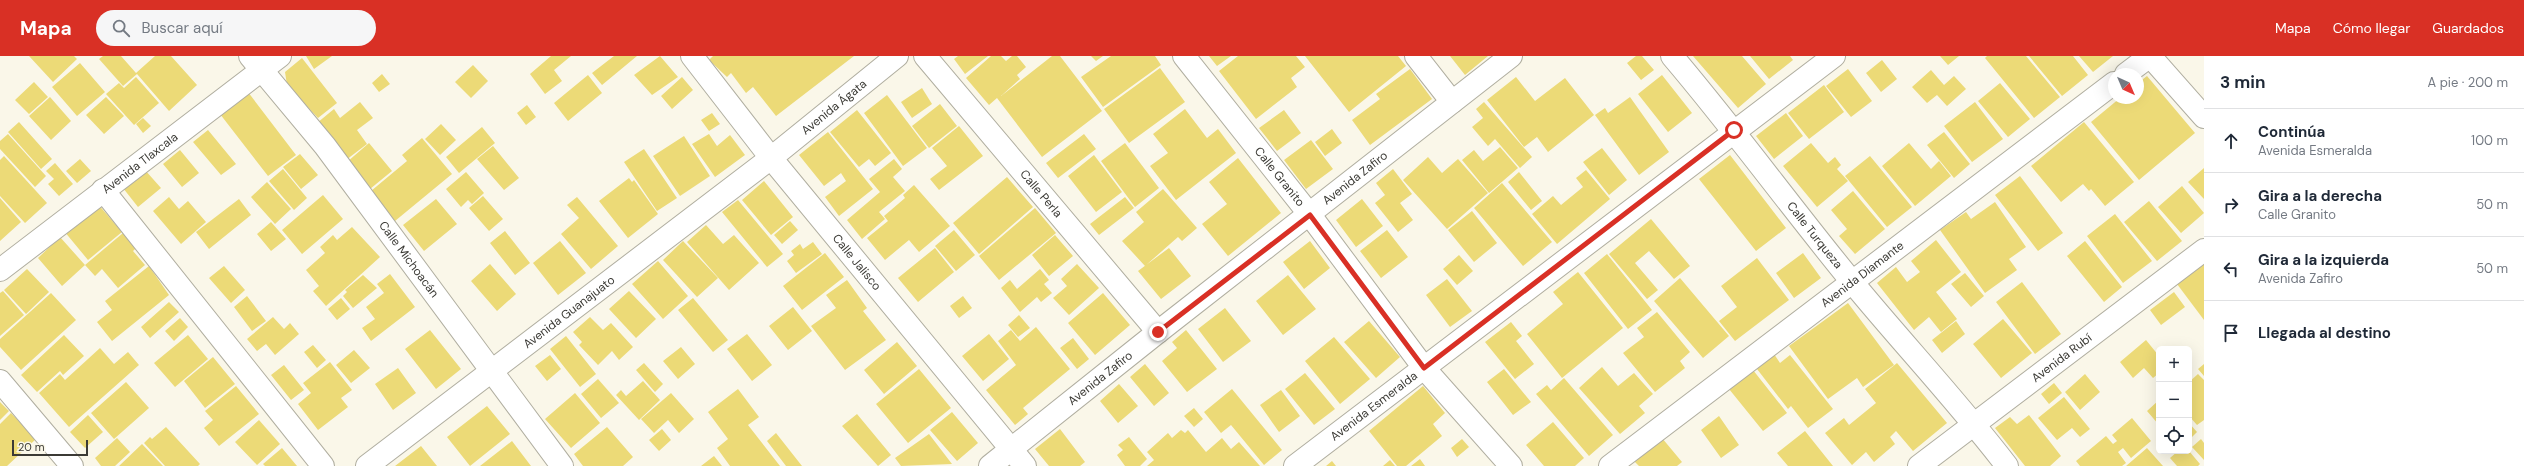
<!DOCTYPE html>
<html lang="es">
<head>
<meta charset="utf-8">
<style>
  :root { --surface:#fff; --page:#f6f6f7; --text:#1f2937; --muted:#747a83; --line:#e0e1e3; --accent:#d93025 }
  body { margin:0; font-family:"DM Sans",sans-serif; background:var(--page); color:var(--text) }
  .controls { position:absolute; right:12px; bottom:12px; display:grid; overflow:hidden; border-radius:6px; box-shadow:0 4px 16px #0002 }
  .controls button { width:36px; height:36px; display:grid; place-items:center; padding:0; border:0; border-bottom:1px solid var(--line); background:var(--surface); color:var(--text); font:20px sans-serif }
  .compass { position:absolute; left:2108px; top:12px; width:36px; height:36px; border-radius:50%; background:var(--surface); box-shadow:0 4px 16px #0002; rotate:136deg }
  .scale { position:absolute; left:12px; bottom:10px; width:76px; box-sizing:border-box; padding-left:4px; border:2px solid #3b3a35; border-top:0; font-size:11px; line-height:14px; white-space:nowrap; color:#3b3a35; -webkit-text-stroke:3px #faf7e9; paint-order:stroke }
  .stop { position:absolute; width:12px; height:12px; margin:-9px; border:3px solid #d93025; border-radius:50%; background:#fff }
  .stop.end { background:#d93025; border-color:#fff; box-shadow:0 1px 4px #0008 }
  .list { margin:0; padding:0; list-style:none }
  h2 { display:flex; justify-content:space-between; align-items:center; height:52px; margin:0; padding:0 16px; font-size:17px }
  h2 small { font-size:13px; font-weight:400; color:var(--muted) }
  .list li { display:grid; grid-template-columns:26px 1fr auto; gap:12px; align-items:center; box-sizing:border-box; height:64px; padding:0 16px; border-top:1px solid var(--line) }
  .list b { display:block; font-size:15px; white-space:nowrap }
  .list p { margin:0; font-size:13px; white-space:nowrap; color:var(--muted) }
  .list em { font-size:13px; font-style:normal; color:var(--muted) }
  .icon { flex:none; width:22px; height:22px; fill:none; stroke:currentColor; stroke-width:2; stroke-linecap:round; stroke-linejoin:round }
  .map { position:relative; flex:none; width:2204px; height:410px; overflow:hidden }
  header { display:flex; align-items:center; gap:24px; box-sizing:border-box; height:56px; padding:0 20px; background:var(--accent); color:#fff }
  header strong { font-size:19px }
  nav { display:flex; gap:22px; margin-inline-start:auto; font-size:14px }
  .search { width:280px; height:36px; background:var(--page); display:flex; align-items:center; gap:10px; box-sizing:border-box; padding:0 14px; border-radius:22px; color:var(--muted); font-size:15px }
  main { display:flex }
  aside { flex:1; background:var(--surface) }
  .map>svg:first-child { display:block }
  .building { fill:#ecda77 }
  .lines { fill:none; stroke-linecap:round; stroke-linejoin:round }
  .minor-casing { stroke:#b0aea0; stroke-width:24 }
  .tertiary-casing { stroke:#b0aea0; stroke-width:24 }
  .minor { stroke:#fff; stroke-width:22 }
  .tertiary { stroke:#fff; stroke-width:22 }
  .route { stroke:#d93025; stroke-width:5 }
  .labels { text-anchor:middle; stroke-width:3; stroke-linejoin:round; paint-order:stroke }
  .street-label { font-size:12px; fill:#3b3a35; stroke:#faf7e9 }
</style>
</head>
<body>
<header>
<strong>Mapa</strong>
<div class="search"><svg class="icon" aria-label="search" viewBox="0 0 24 24"><circle cx="10" cy="10" r="6"/><path d="M15 15l6 6"/></svg>Buscar aquí</div>
<nav><a>Mapa</a><a>Cómo llegar</a><a>Guardados</a></nav>
</header>
<main>
<div class="map">
<svg width="2204" height="410" viewBox="0 0 2204 410">
  <rect width="100%" height="100%" fill="#faf7e9"/>
  <path class="building" d="M29,0H74L77,3L53,26Z
    M103,0H121L136,17L155,0H171L197,29L169,55L137,18L123,30L99,3Z
    M306,0H332L314,13Z
    M551,0H571L554,14L562,25L545,38L530,18Z
    M614,0H637L602,29L592,17Z
    M660,0L678,21L652,39L634,19Z
    M713,0H854L776,60L753,31L746,37L731,17L727,21L709,4Z
    M958,0H988L965,18L954,3Z
    M991,0H1001L1006,5L1012,0H1017L1026,11L1017,19L1020,23L1001,40L1052,0H1060L1102,55L1042,101L997,42L989,49L966,22Z
    M1091,0H1103L1096,5Z
    M1111,0H1155L1161,9L1103,51L1081,21Z
    M1209,0H1231L1217,10Z
    M1238,0H1296L1305,11L1291,22L1297,31L1256,63L1219,15Z
    M1305,0H1398L1406,10L1349,56Z
    M1450,0H1488L1465,19Z
    M1636,0H1642L1654,14L1641,24L1627,7Z
    M1693,0H1742L1766,28L1738,52Z
    M1750,0H1790L1793,4L1769,23Z
    M1940,0H1959L1948,9Z
    M1987,0H2026L2060,41L2034,62L1985,2Z
    M2029,0H2073L2088,19L2062,40Z
    M2079,0H2113L2093,16Z
    M302,2L337,47L318,62L287,29L285,16Z
    M1882,4L1897,23L1881,36L1866,17Z
    M80,7L105,36L77,60L52,31Z
    M473,9L488,25L471,42L455,26Z
    M1160,12L1185,46L1129,87L1104,53Z
    M1410,13L1432,43L1370,89L1352,64L1380,43L1376,38Z
    M1848,13L1872,45L1851,61L1826,30Z
    M1931,14L1944,29L1954,20L1966,33L1947,50L1937,39L1927,47L1912,31Z
    M382,18L390,28L379,36L372,27Z
    M588,19L602,37L568,65L554,47Z
    M1662,19L1692,57L1668,76L1638,38Z
    M2147,20L2195,77L2139,124L2091,66L2120,42H2138V27Z
    M136,21L159,47L134,69L106,38L119,27L124,32Z
    M682,21L693,34L672,53L661,40Z
    M1516,21L1535,45L1565,22L1594,59L1548,96L1537,81L1524,91L1487,44Z
    M34,26L48,41L29,58L15,44Z
    M2000,27L2030,63L2008,81L1978,45Z
    M1824,29L1844,56L1809,83L1788,57Z
    M922,32L932,48L912,62L901,46Z
    M248,36L296,99L268,120L220,58Z
    M887,39L927,92L903,110L864,57Z
    M50,41L71,65L51,84L29,60Z
    M106,41L124,60L104,78L86,59Z
    M1630,41L1669,96L1639,119L1595,59L1605,52L1608,57Z
    M360,46L373,62L357,74L367,88L346,104L317,67L334,53L340,62Z
    M1484,46L1532,101L1520,112L1495,83L1488,90L1472,71L1483,62L1476,53Z
    M1975,46L2003,83L1972,106L1944,70Z
    M940,48L957,70L929,92L912,70Z
    M527,49L536,61L526,69L517,57Z
    M1185,53L1207,82L1218,73L1236,97L1176,144L1150,110L1168,97L1153,78Z
    M857,54L891,97L875,110L869,103L859,111L830,76Z
    M1284,54L1301,77L1277,95L1259,72Z
    M712,57L720,68L709,75L701,64Z
    M1786,57L1803,80L1774,103L1756,80Z
    M143,62L151,70L143,77L136,68Z
    M19,66L52,103L41,113L8,76Z
    M2084,66L2134,126L2105,150L2091,133L2089,135L2083,128L2061,146L2031,110Z
    M441,68L456,84L440,99L425,83Z
    M959,70L983,100L939,134L930,123L947,110L932,92Z
    M482,71L495,87L459,117L446,101Z
    M1332,73L1342,87L1325,100L1315,86Z
    M208,74L236,108L221,119L193,86Z
    M828,76L873,133L839,160L825,141L846,125L841,117L824,130L799,99Z
    M1944,76L1970,108L1954,122L1927,89Z
    M8,78L46,120L35,131L0,93V85Z
    M709,78L717,90L730,79L745,99L715,121L692,88Z
    M1084,78L1096,93L1058,122L1046,107Z
    M684,80L710,120L680,140L653,100Z
    M422,82L452,118L395,165L371,135L407,105L402,99Z
    M1311,84L1333,113L1306,133L1284,104Z
    M369,87L392,115L370,133L347,106Z
    M1125,87L1159,132L1135,151L1101,105Z
    M1811,87L1828,107L1835,101L1841,109L1837,113L1848,125L1817,151L1783,110Z
    M1909,87L1931,113L1939,105L1951,120L1915,150L1882,110Z
    M493,90L519,122L504,134L477,103Z
    M1500,91L1518,112L1489,137L1462,104L1474,94L1483,105Z
    M1602,92L1627,124L1609,139L1583,106Z
    M644,93L677,142L657,155L624,106Z
    M180,94L199,117L182,131L163,108Z
    M300,98L318,119L301,133L283,111Z
    M1094,99L1122,136L1096,156L1068,120Z
    M1730,99L1786,172L1756,195L1699,123Z
    M4,100L47,147L25,167L0,140V104Z
    M1870,100L1912,151L1887,171L1845,120Z
    M1428,101L1442,117L1458,103L1488,137L1447,173L1403,124Z
    M1238,102L1281,157L1228,200L1202,168L1227,148L1209,126Z
    M80,103L91,115L77,127L66,115Z
    M894,103L902,113L893,121L905,135L879,156L885,163L862,183L847,164L880,136L869,123Z
    M55,107L73,128L59,140L48,128L54,123L46,115Z
    M2204,112V143L2188,126Z
    M283,113L307,142L294,154L269,125Z
    M1393,113L1412,138L1400,147L1413,164L1398,176L1375,147L1385,139L1376,127Z
    M145,114L161,132L138,151L123,132Z
    M1586,114L1610,143L1557,188L1532,158L1553,140L1561,149L1583,131L1576,122Z
    M466,116L484,137L472,148L468,144L461,151L446,133Z
    M1519,116L1542,145L1531,154L1508,126Z
    M2020,120L2063,177L2038,195L1995,139Z
    M1007,121L1033,151L979,198L953,167Z
    M629,122L632,126L634,124L658,158L628,182L599,145Z
    M764,125L793,161L771,179L742,144Z
    M267,126L291,153L275,168L251,141Z
    M1502,127L1552,186L1523,210L1474,152Z
    M914,129L950,170L919,196L909,184L885,204L867,182L888,165L884,160L905,142L903,139Z
    M2182,130L2204,157L2181,177L2158,151Z
    M1163,133L1197,172L1182,185L1178,181L1145,210L1122,185L1144,166L1136,156Z
    M1853,135L1885,173L1855,198L1839,180L1847,173L1831,154Z
    M323,139L343,163L302,198L282,174Z
    M483,140L503,163L489,175L469,152Z
    M169,141L179,153L188,145L206,166L181,188L153,155Z
    M577,141L618,190L591,213L561,178L579,162L567,149Z
    M1125,141L1134,152L1099,179L1090,168Z
    M0,142L21,166L0,185Z
    M239,143L251,159L209,193L196,176Z
    M436,143L457,168L424,195L403,169Z
    M1362,143L1383,170L1356,191L1336,164Z
    M738,144L783,198L767,211L722,156Z
    M2149,145L2182,185L2157,205L2124,166Z
    M1995,146L2026,191L2009,203L2017,214L1985,237L1940,174L1966,156L1971,163Z
    M97,147L122,176L88,204L64,175Z
    M1035,152L1056,177L999,224L979,200Z
    M1472,155L1497,187L1474,206L1448,174Z
    M2115,158L2152,205L2123,227L2087,180Z
    M1651,163L1690,210L1674,223L1649,195L1635,207L1658,234L1647,243L1609,198Z
    M790,165L798,174L782,188L774,179Z
    M271,166L286,183L271,195L257,178Z
    M706,169L723,188L734,179L759,207L729,234L687,186Z
    M352,171L380,201L326,250L313,235L319,230L306,214L325,197L320,191L333,179L337,184Z
    M954,174L975,199L956,215L935,190Z
    M1387,174L1408,201L1381,222L1360,195Z
    M505,175L530,207L515,219L490,187Z
    M123,177L136,192L133,195L145,209L118,232L102,213L95,220L85,209Z
    M1055,179L1073,200L1049,220L1032,199Z
    M60,181L85,209L62,230L38,202Z
    M1936,184L1961,216L1936,236L1957,263L1941,276L1929,261L1914,274L1877,227L1896,211L1907,226L1920,216L1911,205Z
    M560,185L586,217L558,239L533,207Z
    M683,185L718,222L697,241L663,204Z
    M1310,185L1330,212L1304,233L1283,206Z
    M2085,185L2122,231L2104,246L2067,200Z
    M813,186L822,198L796,217L787,205L794,199L791,195L800,188L803,193Z
    M935,192L954,216L918,246L898,222Z
    M1169,192L1191,220L1161,243L1138,215Z
    M825,197L844,221L802,254L783,230Z
    M1803,197L1821,222L1794,242L1776,217Z
    M1607,198L1652,254L1628,273L1584,217Z
    M1459,199L1473,215L1457,229L1443,213Z
    M1757,202L1789,244L1735,285L1719,265L1737,251L1721,230Z
    M658,205L688,240L663,263L632,228Z
    M2204,207V264L2177,228Z
    M490,208L516,238L497,255L471,225Z
    M1077,208L1099,232L1069,259L1053,242L1067,230L1061,223Z
    M149,210L169,239L112,285L97,266L112,254L105,245Z
    M224,210L245,234L231,247L209,222Z
    M27,213L49,236L26,258L4,234Z
    M1040,213L1049,224L1044,228L1052,237L1041,246L1037,241L1020,256L1001,232L1010,224L1017,233Z
    M1578,216L1623,272L1562,322L1527,278L1563,248L1553,236Z
    M1965,217L1984,240L1971,251L1951,228Z
    M390,218L415,251L371,285L362,272L375,263L366,251L384,237L377,228Z
    M363,219L377,232L353,252L343,240L347,236L345,234Z
    M1288,219L1316,253L1283,279L1256,245Z
    M1680,222L1729,280L1703,302L1654,245Z
    M1447,223L1472,255L1450,271L1426,239Z
    M847,224L867,252L863,255L886,284L845,314L811,270L836,252L826,239Z
    M2022,226L2061,278L2035,298L1996,246Z
    M3,235L24,259L0,280V237Z
    M629,235L656,263L636,282L609,253Z
    M2174,236L2185,251L2161,269L2150,254Z
    M51,237L76,264L21,314L0,291V283Z
    M1103,237L1130,269L1095,299L1068,267Z
    M247,240L266,265L252,275L234,251Z
    M963,240L972,252L959,262L950,250Z
    M341,242L350,253L337,264L328,253Z
    M693,242L728,284L713,296L678,254Z
    M169,246L179,256L150,282L141,271Z
    M1848,247L1894,309L1863,331L1857,322L1828,343L1789,290Z
    M793,251L812,275L788,294L769,270Z
    M1225,252L1251,285L1223,306L1198,273Z
    M1657,256L1690,296L1680,305L1685,312L1655,336L1623,297L1644,281L1637,272Z
    M1019,259L1030,272L1018,281L1008,269Z
    M273,261L284,273L290,267L299,278L275,299L266,288L257,295L247,283Z
    M590,261L603,274L611,267L633,291L619,304L612,295L598,309L579,289L582,286L573,276Z
    M180,262L188,271L174,285L165,275Z
    M2003,263L2032,297L2001,322L1973,288Z
    M1369,265L1400,301L1376,322L1344,286Z
    M1956,265L1965,278L1942,297L1932,284Z
    M1511,266L1522,280L1516,285L1534,308L1515,323L1485,286Z
    M1036,271L1070,313L1023,352L1028,358L1015,369L986,334L1016,309L998,285L1011,274L1020,285Z
    M430,274L461,313L436,333L405,293Z
    M1186,274L1217,313L1187,336L1162,305L1177,292L1172,286Z
    M747,278L772,309L752,325L727,293Z
    M989,278L1009,303L983,325L962,300Z
    M64,279L84,300L63,319L60,315L37,336L21,319Z
    M188,279L208,303L175,331L154,307Z
    M566,280L596,318L580,331L550,293Z
    M1334,281L1370,323L1340,348L1305,305Z
    M1073,282L1089,303L1077,313L1060,292Z
    M2146,284L2159,300V317L2153,322L2144,312L2133,322L2120,306Z
    M897,286L917,310L884,338L864,314Z
    M313,289L326,304L317,312L304,296Z
    M681,291L695,308L678,323L663,305Z
    M100,292L114,308L128,296L139,309L69,371L39,337L60,318L65,324Z
    M354,294L370,312L351,327L336,309Z
    M1774,298L1780,307L1790,299L1833,353L1808,372L1791,350L1788,353L1757,313Z
    M550,299L561,313L547,325L535,310Z
    M213,301L235,328L205,352L184,325Z
    M330,306L352,334L341,342L348,351L318,374L298,348L311,337L303,327Z
    M644,307L663,328L655,336L636,314Z
    M1897,307L1947,367L1913,395L1896,375L1890,381L1895,388L1874,406L1866,396L1852,409L1825,377L1844,362L1849,369L1876,347L1865,333Z
    M1145,308L1169,337L1154,350L1130,321Z
    M2204,308V320L2198,313Z
    M284,309L304,334L291,344L271,319Z
    M1602,311L1618,330L1634,317L1653,338L1639,350L1645,357L1620,378L1579,332Z
    M398,312L416,337L393,354L375,328Z
    M919,313L951,352L908,387L876,348Z
    M1504,313L1531,346L1513,359L1487,326Z
    M1753,314L1787,357L1763,375L1729,333Z
    M1305,317L1335,353L1314,369L1285,333Z
    M2085,318L2100,336L2080,354L2065,336Z
    M2198,318L2204,324V364L2197,369L2189,360V326Z
    M1564,322L1613,379L1589,400L1536,338L1547,329L1551,334Z
    M598,323L619,347L601,362L581,338Z
    M643,325L660,344L639,364L616,339L621,334L626,340Z
    M126,326L149,352L114,383L91,357Z
    M2054,327L2062,337L2049,348L2041,338Z
    M1119,328L1138,350L1118,367L1100,345Z
    M236,330L259,358L219,390L204,372L213,364L205,355Z
    M1423,330L1445,357L1433,368L1442,380L1406,410H1397L1369,375Z
    M738,333L759,361L748,369L780,410H730L717,392L728,383L708,356Z
    M1232,333L1282,394L1264,409L1231,369L1221,377L1204,356Z
    M1281,334L1300,360L1279,376L1260,349Z
    M575,337L600,367L571,392L545,363Z
    M671,337L694,363L679,377L668,364L654,377L641,363Z
    M2064,341L2090,373L2080,381L2072,372L2057,384L2038,362Z
    M2159,344V369L2147,355Z
    M0,346L9,355L0,364Z
    M487,350L510,378L470,410L447,381Z
    M1194,352L1203,363L1194,371L1184,360Z
    M952,356L978,387L957,405L930,374Z
    M11,357L36,383L7,410H0V368Z
    M857,358L891,399L878,410L842,370Z
    M88,359L103,376L85,392L70,376Z
    M2029,359L2061,400L2050,410H2025L1995,372L2010,361L2017,368Z
    M1719,360L1739,389L1721,402L1701,374Z
    M2132,362L2151,385L2131,402L2123,392L2118,396L2126,407L2122,410H2080L2076,405L2106,380L2113,388L2117,385L2112,379Z
    M259,364L280,388L257,409L235,386Z
    M1553,366L1584,402L1575,410H1544L1526,389Z
    M2189,367L2197,376L2189,384Z
    M166,371L200,408L198,410H165L144,387L150,381L152,383Z
    M607,371L633,401L623,410H583L574,398Z
    M662,373L671,384L659,395L649,384Z
    M1060,373L1085,406L1080,410H1049L1035,393Z
    M1181,374L1185,377L1188,374L1206,396L1222,382L1231,393L1239,386L1260,410H1147L1154,404L1147,396L1168,377L1172,382Z
    M1805,375L1833,410H1788L1777,397Z
    M776,377L802,410H786L767,385Z
    M929,378L952,408L901,410L895,402Z
    M1129,381L1147,403L1140,410H1125L1117,399L1123,394L1118,389Z
    M117,382L130,396L115,410H101L95,402Z
    M1662,382L1682,406L1677,410H1639L1634,405Z
    M1462,383L1469,391L1457,401L1451,392Z
    M2201,383L2204,387V404L2192,391Z
    M512,385L531,410H480Z
    M142,388L163,410H119Z
    M421,390L437,410H395Z
    M282,392L297,410H265L263,408Z
    M2147,392L2163,410H2126Z
    M2178,395H2189L2200,408L2198,410H2177L2170,402Z
    M714,400L722,410H701Z
    M1420,403L1425,410H1411Z
    M1390,404L1395,410H1383Z
    M1332,405L1336,410H1326Z"/>
  <g class="lines">
    <g class="minor-casing">
      <g id="minor">
        <path id="s1" d="M692,0L771,102L1025,410"/>
        <path id="s2" d="M925,0L1158,276"/>
        <path id="s3" d="M1184,0L1310,159L1424,312L1511,410"/>
        <path d="M1416,0L1452,46"/>
        <path id="s4" d="M1672,0C1735,74 1792,153 1853,227C1904,289 1959,347 2007,410"/>
        <path d="M2150,0L2204,61"/>
        <path d="M2126,18L2150,0"/>
        <path d="M103,134L323,410"/>
        <path id="s5" d="M0,214L280,0"/>
        <path d="M0,325L72,410"/>
        <path id="s6" d="M367,410L771,102L897,0"/>
        <path id="s7" d="M990,410L1158,276L1511,0"/>
        <path id="s8" d="M1295,410L1834,0"/>
        <path id="s9" d="M1610,410L2114,27"/>
        <path id="s10" d="M1919,410L2204,194"/>
      </g>
    </g>
    <g class="tertiary-casing">
      <g id="tertiary">
        <path id="s11" d="M250,0L325,90L562,410"/>
      </g>
    </g>
    <use href="#minor" class="minor"/>
    <use href="#tertiary" class="tertiary"/>
  </g>
  <g class="lines">
    <path class="route" d="M1158,276L1310,159L1424,312L1734,74"/>
  </g>
  <g class="labels">
    <g class="street-label">
      <text dy="4" stroke="none"><textPath href="#s6" startOffset="589">Avenida Ágata</textPath></text>
      <text dy="4" stroke="none"><textPath href="#s5" startOffset="176">Avenida Tlaxcala</textPath></text>
      <text dy="4" stroke="none"><textPath href="#s3" startOffset="154">Calle Granito</textPath></text>
      <text dy="4" stroke="none"><textPath href="#s7" startOffset="465">Avenida Zafiro</textPath></text>
      <text dy="4" stroke="none"><textPath href="#s2" startOffset="180">Calle Perla</textPath></text>
      <text dy="4" stroke="none"><textPath href="#s4" startOffset="229">Calle Turqueza</textPath></text>
      <text dy="4" stroke="none"><textPath href="#s11" startOffset="258">Calle Michoacán</textPath></text>
      <text dy="4" stroke="none"><textPath href="#s1" startOffset="264">Calle Jalisco</textPath></text>
      <text dy="4" stroke="none"><textPath href="#s9" startOffset="317">Avenida Diamante</textPath></text>
      <text dy="4" stroke="none"><textPath href="#s6" startOffset="254">Avenida Guanajuato</textPath></text>
      <text dy="4" stroke="none"><textPath href="#s10" startOffset="179">Avenida Rubí</textPath></text>
      <text dy="4" stroke="none"><textPath href="#s7" startOffset="141">Avenida Zafiro</textPath></text>
      <text dy="4" stroke="none"><textPath href="#s8" startOffset="99">Avenida Esmeralda</textPath></text>
    </g>
  </g>
</svg>
<div class="controls">
<button>+</button>
<button>−</button>
<button><svg class="icon" aria-label="locate" viewBox="0 0 24 24"><circle cx="12" cy="12" r="6"/><path d="M12 2v4M12 18v4M2 12h4M18 12h4"/></svg></button>
</div>
<svg class="compass" viewBox="-18 -18 36 36"><path d="M0-13l5 13h-10z" fill="#e53935"/><path d="M0 13l5-13h-10z" fill="#747a83"/></svg>
<div class="scale">20 m</div>
<div class="stop" style="left:1734px;top:74px"></div>
<div class="stop end" style="left:1158px;top:276px"></div>
</div>
<aside>
<h2>3 min<small>A pie · 200 m</small></h2>
<ul class="list">
<li><svg class="icon" aria-label="ahead" viewBox="0 0 24 24"><path d="M12 20V5M6 11l6-6 6 6"/></svg><div><b>Continúa</b><p>Avenida Esmeralda</p></div><em>100 m</em></li>
<li><svg class="icon" aria-label="right" viewBox="0 0 24 24"><path d="M7 20v-9h11M14 6l5 5-5 5"/></svg><div><b>Gira a la derecha</b><p>Calle Granito</p></div><em>50 m</em></li>
<li><svg class="icon" aria-label="left" viewBox="0 0 24 24"><path d="M17 20v-9H6M10 6l-5 5 5 5"/></svg><div><b>Gira a la izquierda</b><p>Avenida Zafiro</p></div><em>50 m</em></li>
<li><svg class="icon" aria-label="arrive" viewBox="0 0 24 24"><path d="M6 21V4h12l-3 4 3 4H6"/></svg><div><b>Llegada al destino</b></div></li>
</ul>
</aside>
</main>
</body>
</html>
